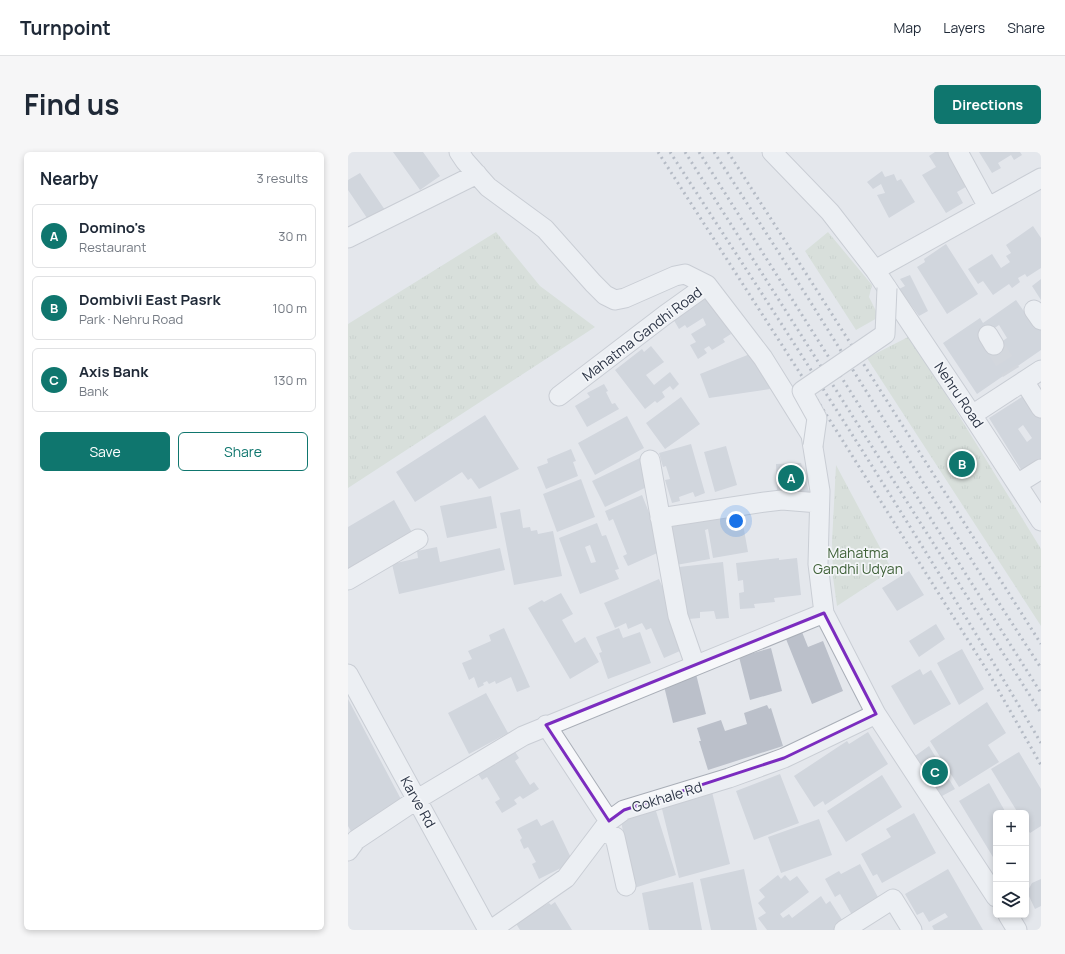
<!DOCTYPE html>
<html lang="en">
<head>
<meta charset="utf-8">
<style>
  :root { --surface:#fff; --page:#f6f6f7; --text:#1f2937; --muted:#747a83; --line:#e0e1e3; --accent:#0f766e }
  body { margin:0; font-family:Manrope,sans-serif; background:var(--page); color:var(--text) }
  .controls { position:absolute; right:12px; bottom:12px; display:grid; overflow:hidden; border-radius:6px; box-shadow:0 2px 6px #0003 }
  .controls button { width:36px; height:36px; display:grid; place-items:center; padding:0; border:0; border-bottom:1px solid var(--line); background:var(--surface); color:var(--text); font:20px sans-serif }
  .you { position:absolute; left:388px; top:369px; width:14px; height:14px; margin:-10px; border:3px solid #fff; border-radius:50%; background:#1a73e8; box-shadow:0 0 0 6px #1a73e833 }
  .badge { display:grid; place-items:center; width:26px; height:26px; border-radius:50%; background:var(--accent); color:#fff; font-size:13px; font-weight:700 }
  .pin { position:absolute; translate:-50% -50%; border:2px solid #fff; box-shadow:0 1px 4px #0006 }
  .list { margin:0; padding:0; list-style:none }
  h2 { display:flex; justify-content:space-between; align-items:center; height:52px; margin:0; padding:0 16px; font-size:17px }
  h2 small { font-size:13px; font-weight:400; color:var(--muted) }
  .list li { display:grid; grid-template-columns:26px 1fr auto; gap:12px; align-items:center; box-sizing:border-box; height:64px; margin:0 8px 8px; padding:0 8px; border:1px solid var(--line); border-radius:6px }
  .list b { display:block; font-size:15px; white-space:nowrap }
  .list p { margin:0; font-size:13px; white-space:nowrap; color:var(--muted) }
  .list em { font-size:13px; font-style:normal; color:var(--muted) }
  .actions { display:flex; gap:8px; padding:12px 16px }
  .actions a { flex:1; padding:9px 0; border:1px solid var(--accent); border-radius:6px; text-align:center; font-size:14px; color:var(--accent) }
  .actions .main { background:var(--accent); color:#fff }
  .icon { flex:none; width:22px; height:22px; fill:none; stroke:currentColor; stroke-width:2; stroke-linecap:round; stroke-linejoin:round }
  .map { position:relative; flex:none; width:693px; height:778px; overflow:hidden; border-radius:6px }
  header { display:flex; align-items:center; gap:24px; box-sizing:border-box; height:56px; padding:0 20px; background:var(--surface); border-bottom:1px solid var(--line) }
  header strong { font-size:19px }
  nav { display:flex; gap:22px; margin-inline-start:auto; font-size:14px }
  .intro { display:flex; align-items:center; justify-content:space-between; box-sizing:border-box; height:96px; padding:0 24px }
  h1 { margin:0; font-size:28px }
  .button { padding:10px 18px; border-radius:6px; background:var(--accent); color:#fff; font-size:14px; font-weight:700 }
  main { display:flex; gap:24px; padding:0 24px }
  aside { flex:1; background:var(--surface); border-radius:6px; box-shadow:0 2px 6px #0003 }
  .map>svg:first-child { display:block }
  .park { fill:url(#park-tufts) }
  .building { fill:#bbc0ca; fill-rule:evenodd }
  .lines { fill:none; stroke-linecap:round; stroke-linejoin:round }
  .minor-tunnel { stroke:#bfc3cb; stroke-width:19; stroke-dasharray:19 10; stroke-linecap:butt }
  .minor-casing { stroke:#a9aeb7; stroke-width:21 }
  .minor { stroke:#f7f8fa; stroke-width:19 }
  .rail { stroke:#7d8696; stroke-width:3; stroke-dasharray:2 4; stroke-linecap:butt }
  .minor-bridge-casing { stroke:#a9aeb7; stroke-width:21; stroke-linecap:butt }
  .minor-bridge { stroke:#f7f8fa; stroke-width:19 }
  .marked { fill:none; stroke:#7b2cbf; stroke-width:3; stroke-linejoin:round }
  .labels { text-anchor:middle; stroke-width:3.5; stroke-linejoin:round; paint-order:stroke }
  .street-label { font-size:14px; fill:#2b3445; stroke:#f4f6f9 }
  .park-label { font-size:14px; fill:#3f6138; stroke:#f4f6f9 }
</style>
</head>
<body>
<header>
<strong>Turnpoint</strong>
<nav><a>Map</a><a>Layers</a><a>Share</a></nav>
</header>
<div class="intro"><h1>Find us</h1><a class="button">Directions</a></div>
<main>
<aside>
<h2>Nearby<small>3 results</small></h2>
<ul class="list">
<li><span class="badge">A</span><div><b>Domino's</b><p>Restaurant</p></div><em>30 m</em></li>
<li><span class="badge">B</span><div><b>Dombivli East Pasrk</b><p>Park · Nehru Road</p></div><em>100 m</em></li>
<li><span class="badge">C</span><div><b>Axis Bank</b><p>Bank</p></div><em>130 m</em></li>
</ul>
<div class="actions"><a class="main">Save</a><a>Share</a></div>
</aside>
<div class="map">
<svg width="693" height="778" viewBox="0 0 693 778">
  <defs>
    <pattern id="park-tufts" width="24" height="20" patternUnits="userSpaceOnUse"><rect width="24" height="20" fill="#c9d6c5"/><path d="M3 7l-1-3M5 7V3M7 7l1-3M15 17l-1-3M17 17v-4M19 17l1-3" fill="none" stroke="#adb8ab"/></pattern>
  </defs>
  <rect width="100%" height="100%" fill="#e4e7ec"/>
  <path class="park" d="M148,80L192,134L247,175L0,336V172Z
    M480,80L524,133L521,145L531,165L508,178L457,99Z
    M562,184L693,397V474L519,206Z
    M488,313L544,418L489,454L485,425L484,390Z"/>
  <path class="building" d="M45,0H75L92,24L72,38Z
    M587,0H604L623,32L609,40L615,51L598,61L574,23L588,15L581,4Z
    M631,0H672L674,3L666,8L663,3L650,11L653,16L644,21Z
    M534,19L537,25L546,22L549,29L553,27L567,50L541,66L529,43L537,41L533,32L525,37L519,30Z
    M12,21L37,58L21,69L0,38V28Z
    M685,74L693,86V116L679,125L677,122L670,126L672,130L664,136L661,132L645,143L635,129L630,132L620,117L644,102L653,116L662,110L658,104L663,101L658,93Z
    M598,92L630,142L599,162L569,115L577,110L576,107Z
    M562,123L580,159L571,164L551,137L557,134L552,127Z
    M693,127V148L684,134Z
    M359,143L383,182L375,187L377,190L364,198L361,194L356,197L359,201L350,207L342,193L348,190L343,182L358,173L355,166L339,176L337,173L331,177L324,165Z
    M668,148L682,168L693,176V198L629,242L595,191L632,166L635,171ZM651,173L659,186L644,196L635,184Z
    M303,194L316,210L298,223L306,233L322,220L331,232L325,238L322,234L314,240L317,245L309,251L307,249L297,257L267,218L294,197L296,200Z
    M407,200L422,237L361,246L352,222Z
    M256,232L260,239L258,240L264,252L267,251L271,257L239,275L227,254L242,245L239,241Z
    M680,241L693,262V314L677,324L641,266ZM675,273L684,286L679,290L670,277Z
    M333,245L352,272L317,297L298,271Z
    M137,263L171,317L131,337L123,326L120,328L114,320L67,350L48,320Z
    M279,264L296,296L247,323L230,291Z
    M343,292L357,341L347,345L345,340L331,345L332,349L324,351L317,328L322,327L318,314L315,315L311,301Z
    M378,294L389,333L367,340L356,300Z
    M223,297L228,309L225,310L230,324L198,337L189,315L200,311L199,307Z
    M292,306L305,332L257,355L244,329Z
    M453,311L462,343L429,340L428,312Z
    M233,327L247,365L209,380L195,342Z
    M294,343L316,398L280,414L275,404L279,402L265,367L261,369L257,359Z
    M143,344L149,376L99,386L92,354Z
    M46,348L67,386L0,420V375Z
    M172,357L175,376L182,375L183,379L189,378L190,382L205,379L214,424L166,433L152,361Z
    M393,361L400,400L365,406L360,377L357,378L362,407L328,413L321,371Z
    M249,371L254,384L258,383L271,417L267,418L271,427L232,442L211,386ZM242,393L248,410L243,411L237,395Z
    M89,395L92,410L152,396L157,418L51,442L44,412L70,406L69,399Z
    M431,406V408L449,406L453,443L426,446L427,450L406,452L407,456L392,457L391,441L396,440L395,428L390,429L388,411Z
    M375,410L381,466L368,467L366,459L352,460V466L340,467L337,448H335L331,415Z
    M561,419L576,443L549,459L534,436Z
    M311,427L341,495L316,506L303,476L298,478L294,471L280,477L278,471L267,476L256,451Z
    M213,441L225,462L214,468L227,491L237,485L251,510L222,527L180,456L194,448L196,450Z
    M588,472L597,487L571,505L561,489Z
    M452,475L460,495L475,489L495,539L464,552L436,482Z
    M156,476L182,535L169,540L163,525L148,532L147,529L141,532L139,529L135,531L136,533L130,536L126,525L121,528L114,511L124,507L120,499L143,489L141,483Z
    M271,476L275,486L292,480L303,511L260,527L251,501L254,500L248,485Z
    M423,496L434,539L402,548L391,505Z
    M614,497L636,537L611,553L589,511Z
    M572,517L575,523L583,518L603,552L566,573L543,534Z
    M348,522L358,562L325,571L315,530Z
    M138,541L160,581L121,602L100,561Z
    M0,547L56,653L4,681L0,674Z
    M639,550L658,581L640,593L651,610L611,635L582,589Z
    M419,553L421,557L423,556L435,594L360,618L351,589H353L349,576L373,568L377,579L399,572L396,561Z
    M520,580L540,612L477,653L475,649L466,655L446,624L499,589L501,592Z
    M581,594L607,637L594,644L567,604Z
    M164,595L171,606L167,609L182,633L186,630L191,637L175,647L172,644L166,648L169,652L154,661L147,650L152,647L139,625L134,628L128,619L143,608L147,613L153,609L150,604Z
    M671,600L693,637V674L682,681L678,675V661H670L643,617Z
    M432,622L451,671L406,688L388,639Z
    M534,623L554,655L498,690L479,659Z
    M641,631L658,661H648V710L611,649Z
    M363,636L382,712L331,726L313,653Z
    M307,656L328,723L286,736L273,669Z
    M566,661L588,701L534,731L529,722L525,724L513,702L543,685L538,677Z
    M189,667L193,674L205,668L225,710L191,727L184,712L188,710L180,695L176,697L172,688L174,686L169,677Z
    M471,667L484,703L433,721L420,685Z
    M512,712L531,747L504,763L492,742L487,745L477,727L491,719L493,722Z
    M396,717L409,778H363L352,727Z
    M600,717L635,778H586L584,774L600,765L597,761L581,770L575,760L569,763L557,742Z
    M430,723L433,727L437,723L442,729L449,724L461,740L432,762L435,766L441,762L444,766L473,744L478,752L482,749L498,774L493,778H419L410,766L418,761L410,751L417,745L411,738Z
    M693,727V754L687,757L679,740L684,731Z
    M345,730L354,778H301L294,741Z
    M207,750L224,778H172L167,770L189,756L190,757L201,751L203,753Z"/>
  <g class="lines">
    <path class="minor-tunnel" d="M646,193L663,220"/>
    <g class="minor-casing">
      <path id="minor" d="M111,0L117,9L140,35L197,77L245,131L257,143L267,148L277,146L327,124L337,122L359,133L415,206L463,283L472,339L470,412L476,461L528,562L648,745
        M424,0L482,60L527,118L624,263L693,369
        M610,0L640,55
        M0,86L129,22
        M527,118L693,26
        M686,158L693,168
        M640,183L646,193
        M676,229L693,256
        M211,244L317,163L359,133
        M624,263L693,218
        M302,308L330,464L347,513
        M669,332L693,317
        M312,366L417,350L434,348L471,351
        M0,428L70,387
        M0,522L140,778
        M198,573L261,669
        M254,679L267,685L278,734
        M0,699L8,688L68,648L175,584L476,461
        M660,763L669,778
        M143,778L218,726L261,669L276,658L381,626L436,606L528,562
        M496,778L545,747L564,778"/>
    </g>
    <use href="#minor" class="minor"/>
    <path class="rail" d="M310,0L466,243L640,520L693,613
      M322,0C449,195 575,390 693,591
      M337,0L693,561
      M351,0L693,541
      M366,0L460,146L638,431L693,516
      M380,0L468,137L693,492"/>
    <g class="minor-bridge-casing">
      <path id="minor-bridge" d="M465,294L469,266L454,239L537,182L539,136"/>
    </g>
    <use href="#minor-bridge" class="minor-bridge"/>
  </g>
  <path d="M0 0H693V778H0ZM476,461L528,562L436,606L276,658L261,669L198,573Z" fill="#e4e7ec" fill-opacity=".55" fill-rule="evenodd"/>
  <path class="marked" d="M476,461L528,562L436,606L276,658L261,669L198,573Z"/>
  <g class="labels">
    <g class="street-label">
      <text transform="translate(294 182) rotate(-37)" y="5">Mahatma Gandhi Road</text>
      <text transform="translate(611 243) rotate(56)" y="5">Nehru Road</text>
      <text transform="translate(319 645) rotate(-17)" y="5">Gokhale Rd</text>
      <text transform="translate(70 650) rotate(61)" y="5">Karve Rd</text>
    </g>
    <g class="park-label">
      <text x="510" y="406">Mahatma<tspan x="510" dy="16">Gandhi Udyan</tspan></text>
    </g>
  </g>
</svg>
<div class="controls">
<button>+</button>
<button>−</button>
<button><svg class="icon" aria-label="layers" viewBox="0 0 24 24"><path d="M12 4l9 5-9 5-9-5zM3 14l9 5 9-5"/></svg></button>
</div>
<div class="you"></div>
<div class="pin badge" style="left:443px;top:326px">A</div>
<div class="pin badge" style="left:614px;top:312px">B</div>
<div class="pin badge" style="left:587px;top:620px">C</div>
</div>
</main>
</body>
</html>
